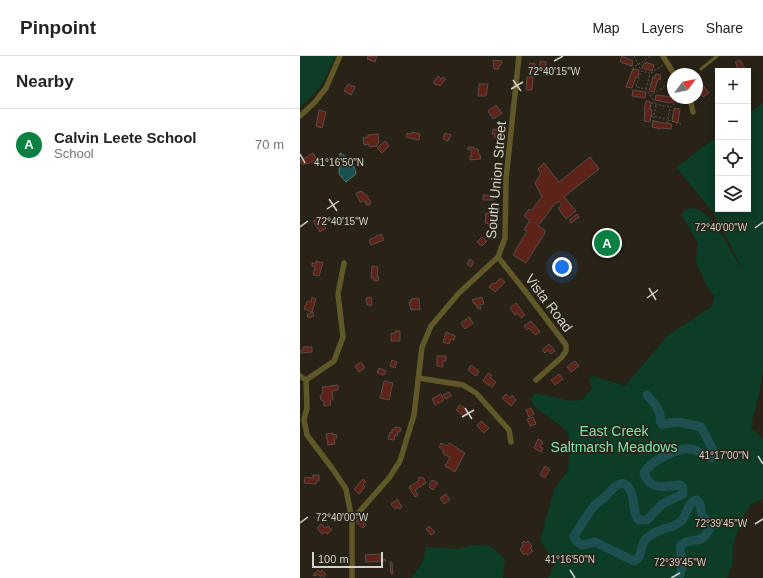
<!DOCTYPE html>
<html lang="en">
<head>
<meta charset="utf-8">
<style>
  :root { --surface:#fff; --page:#f6f6f6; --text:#222; --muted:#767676; --line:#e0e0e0; --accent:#0b8043 }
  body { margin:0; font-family:Helvetica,sans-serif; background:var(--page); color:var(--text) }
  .controls { position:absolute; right:12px; top:12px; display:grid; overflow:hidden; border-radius:0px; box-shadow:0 2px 10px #0003 }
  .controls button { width:36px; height:36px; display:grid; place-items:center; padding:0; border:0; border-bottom:1px solid var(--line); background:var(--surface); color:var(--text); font:20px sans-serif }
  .compass { position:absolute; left:367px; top:12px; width:36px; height:36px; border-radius:50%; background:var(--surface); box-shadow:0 2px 10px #0003; rotate:57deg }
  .scale { position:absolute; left:12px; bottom:10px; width:71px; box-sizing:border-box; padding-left:4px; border:2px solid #d5d1ca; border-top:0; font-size:11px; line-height:14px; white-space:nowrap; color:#d5d1ca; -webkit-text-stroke:3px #282217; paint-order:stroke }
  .you { position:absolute; left:262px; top:211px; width:14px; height:14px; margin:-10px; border:3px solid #fff; border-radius:50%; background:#1a73e8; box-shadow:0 0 0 6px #1a73e833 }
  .badge { display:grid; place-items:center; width:26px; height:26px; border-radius:50%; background:var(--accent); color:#fff; font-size:13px; font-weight:700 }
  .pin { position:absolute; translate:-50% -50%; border:2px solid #fff; box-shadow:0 1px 4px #0006 }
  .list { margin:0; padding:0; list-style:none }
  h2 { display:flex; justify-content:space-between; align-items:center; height:52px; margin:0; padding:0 16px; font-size:17px }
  h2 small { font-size:13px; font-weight:400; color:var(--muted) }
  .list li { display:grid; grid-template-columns:26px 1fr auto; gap:12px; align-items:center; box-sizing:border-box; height:72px; padding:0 16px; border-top:1px solid var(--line) }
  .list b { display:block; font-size:15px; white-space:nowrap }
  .list p { margin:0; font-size:13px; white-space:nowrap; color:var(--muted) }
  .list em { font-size:13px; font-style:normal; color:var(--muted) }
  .icon { flex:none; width:22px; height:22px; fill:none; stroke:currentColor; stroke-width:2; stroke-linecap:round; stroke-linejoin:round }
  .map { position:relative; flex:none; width:463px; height:522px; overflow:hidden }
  header { display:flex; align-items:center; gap:24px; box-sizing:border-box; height:56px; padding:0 20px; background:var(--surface); border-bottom:1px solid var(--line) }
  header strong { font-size:19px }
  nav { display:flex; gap:22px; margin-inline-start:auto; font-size:14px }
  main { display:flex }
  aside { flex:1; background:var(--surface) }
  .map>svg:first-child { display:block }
  .green { fill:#0c3d26 }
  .water { fill:#1d4f51; stroke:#547675 }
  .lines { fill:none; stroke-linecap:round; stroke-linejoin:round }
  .river { stroke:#1d4f51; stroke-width:9 }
  .building { fill:#5d2318; stroke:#5a4b48 }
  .path { stroke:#5f5950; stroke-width:1; stroke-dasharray:2 2; stroke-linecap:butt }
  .service { stroke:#605829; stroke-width:3 }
  .minor { stroke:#605829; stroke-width:5.5 }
  .ticks { fill:none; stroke:#d5d1ca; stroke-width:1.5 }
  .labels { text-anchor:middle; stroke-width:3; stroke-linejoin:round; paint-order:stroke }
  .street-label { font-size:14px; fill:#d5d1ca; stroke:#282217 }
  .park-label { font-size:14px; fill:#80e1ad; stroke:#282217 }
  .ticks-label { font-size:10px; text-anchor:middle; fill:#d5d1ca; stroke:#282217; stroke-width:3; stroke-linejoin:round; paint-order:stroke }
</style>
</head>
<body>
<header>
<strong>Pinpoint</strong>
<nav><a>Map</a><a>Layers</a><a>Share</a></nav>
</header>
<main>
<aside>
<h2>Nearby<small></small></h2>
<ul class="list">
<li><span class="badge">A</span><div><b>Calvin Leete School</b><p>School</p></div><em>70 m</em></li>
</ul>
</aside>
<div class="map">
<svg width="463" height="522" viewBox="0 0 463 522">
  <rect width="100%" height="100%" fill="#282217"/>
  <path class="green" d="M0,0H36L21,30L0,52Z
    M463,47V309L460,335L451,369L453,374L463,382V443L451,448L440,467L433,490V507L427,522H248L255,508L240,484L254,434L268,415L270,385L266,374L235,351L230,344L235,337L272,345L282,344L292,332L289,323L293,320L325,330L368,279L411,251L415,241L407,231L396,205L398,187L382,160L384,154C388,153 393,152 396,153C415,158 431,199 443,213L412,155L376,111L418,80V153H448V58Z
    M173,489L190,490L205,503L203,522H112L123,505L126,491L159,493Z"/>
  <path class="water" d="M40,97C47,100 56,111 56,118L46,126L39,118Z"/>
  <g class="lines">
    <path class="river" d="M347,339C353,346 362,354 360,365L362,368L379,366L401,371L414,396V400L411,402C404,399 398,394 391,393C378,391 349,406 344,417C350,436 367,430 381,429L383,432V438L362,448L347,464H339C331,455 336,442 329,432C321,420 310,436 305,441C302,444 298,446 295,449C287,458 281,470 274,480L276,485L282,489L295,486L334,505C343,501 340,490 345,484C354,473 368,474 379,467C388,461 386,446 397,444L400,448L402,459L411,470C401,492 394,479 381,489L380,494L383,508L379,522"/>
  </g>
  <path class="building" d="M68,0H77L75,6L67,3Z
    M322,0L333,5L332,10L320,6Z
    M193,4L202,5L201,9H199V13H194Z
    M440,4L446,15H439L436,10L437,9L435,6Z
    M240,5L246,6L245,12H240Z
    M346,6L354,9L352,15L342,12L344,7L346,8Z
    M230,7L235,8V16L229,15Z
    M333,13L339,14L338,21H336L332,32L326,31Z
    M356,18L361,19L360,24L358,23L354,36L349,35L353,21L355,22Z
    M138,20L141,23L143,21L146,23L140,30L137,28L136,29L133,27Z
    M227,21H233L232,34H226Z
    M399,24L409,37L403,41L397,32V25Z
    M48,28L55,31L51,39L44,35Z
    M179,28H188L186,40H178Z
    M333,34L346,36L345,42L332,40Z
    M356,39L373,41V42H375L374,47L370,46V47L355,44Z
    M346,45L351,46L350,54H352L350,66L344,65L345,54H344Z
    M196,49L202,57L193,63L188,55Z
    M374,52L380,53L378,67L372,65Z
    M19,54L26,56L22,72L16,70Z
    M353,65L372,68L371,73L361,72L360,73L352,71Z
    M196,72L200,73L198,82L194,81L195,78H192L193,73L196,74Z
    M112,76L120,78L119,84L106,81L107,77L111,78Z
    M145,77L151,79L148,85L143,83Z
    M78,78L79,87H77V90L69,91V88L64,89L63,82L68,81V79Z
    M85,85L89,90L82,97L77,92Z
    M168,91H174V93H178L179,99H180L181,103L170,104V100H171V93L168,94Z
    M13,97L17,103L8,108L7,107L3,109L0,105Z
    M290,101L299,113L264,141L276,155L266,163L258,152L262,149L259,145L253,150L238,170L246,175L226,207L213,199L227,175L224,174L230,164L224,160L229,153L231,155L242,141L235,127L241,118L238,113L244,107L259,126Z
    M62,135L63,137L68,140V143L70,144V149H66V145L60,146L56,137Z
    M183,139H194V144H183Z
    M186,157L193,158L192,168L185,167Z
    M277,158L279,161L271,167L269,164Z
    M20,161L21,163L23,162L26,169L24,170L26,172L20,176L13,165Z
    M81,178L84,184L71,189L69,184Z
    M182,181L187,185L182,190L177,186Z
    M170,203L174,206L171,211L167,208Z
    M16,205L23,207L19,220L13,219L15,211L12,210V207L16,208Z
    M72,210L78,211L77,221H79L78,225H74V222H71Z
    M200,222L205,226L195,236L189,231L193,227L195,228Z
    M12,241L16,243L12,256L4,253L7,245L11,246Z
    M71,241L72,249H67L66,242Z
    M182,241L184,248L180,249L181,253H178L176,248H174L172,244Z
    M119,242L120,254L116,253L111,254L109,246L111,245V243Z
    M216,247L225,259L221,262L217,257L215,259L210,252Z
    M13,256L14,260L8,262L7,258Z
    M169,261L173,267L165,273L161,267Z
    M231,265L240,276L235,279L229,272L227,274L224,270Z
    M95,275H100V285H91V277L95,278Z
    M146,276L155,280L154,284L151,283L149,288L143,286Z
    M249,288L255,295L251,298L248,294L245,297L242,294Z
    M3,291H12V296L0,297V294H4Z
    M137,300H146V305H143V311L137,310Z
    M92,304L97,306L95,312L90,310Z
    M275,305L279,310L271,316L267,311Z
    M61,306L65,312L59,316L55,310Z
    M171,309L179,315L176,320L168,314Z
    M79,312L86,315L84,319L77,317Z
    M188,317L192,320L190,322L196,326L192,331L183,325Z
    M259,318L263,323L255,329L251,324Z
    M84,325L93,327L89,344L80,342Z
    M38,329V334L32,335L33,344H30L31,349L24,350V345L21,344L20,339H22L23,336L22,331Z
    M149,336L151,340L146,343L143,339Z
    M141,338L144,344L135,349L132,343Z
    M206,338L209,342L212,339L216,344L211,350L202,342Z
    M160,349L168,355L164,360L156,354Z
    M231,352L234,358L229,361L226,354Z
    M233,361L236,368L230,370L227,363Z
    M181,365L189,372L184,377L177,370Z
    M95,371L101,372L100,376H98L97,380L95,379L94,384L88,383L90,376L92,377V373H95Z
    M33,377V379L36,378L37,382L34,383L35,388L28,389L26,378Z
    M238,383L243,386L240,391L243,392L241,396L234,392Z
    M141,387L147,390L149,387L165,397L155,416L145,410L150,401L143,398L144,395L139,391Z
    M245,410L250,413L245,422L240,419Z
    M13,419H19V425H16V428L4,427L5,421L13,422Z
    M120,421L121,422L123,421L126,427L115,434L118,439L115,441L109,431L117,426L119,424L118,422Z
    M63,423L66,426L63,429L65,431L59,438L54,433Z
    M132,424L138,427L133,434L129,431L131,429L129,428Z
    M146,438L150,444L144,448L140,442Z
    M97,443L102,451L99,453L98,451L95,453L91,448Z
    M60,463L66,469L63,472L56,466Z
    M21,468L25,472L28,470L32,474L27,478L25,476L22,478L17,472Z
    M129,470L135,476L131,479L126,473Z
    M224,485L226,487L228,485L232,490L230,492L233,495L227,499L226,497L224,499L220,494L223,489L222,487Z
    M80,498V503H85L86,505L66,506L65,499Z
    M90,506H92L93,518H91Z
    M18,514L20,516L22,514L26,518L24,521L22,519L21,521L17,518L16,520L13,519Z"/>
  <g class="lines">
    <path class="path" d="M334,0L341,14
      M331,17L334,11L351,0
      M351,17L363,9
      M346,33L350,17L341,15L336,31L346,33L355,47
      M350,40L373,25
      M351,47L370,51
      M354,59L356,49
      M351,60L367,63
      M368,64L381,68
      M353,66L354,61
      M367,67L370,51L380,45"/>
    <path class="service" d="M401,13L417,0"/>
    <path class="minor" d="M363,0L374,18
      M388,42L391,47L393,56
      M0,60L15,46L26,32L40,0
      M198,201L225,235L266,289V295L262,301L236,324
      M0,320L6,324L7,352L4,364L7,379L32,412L46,433L52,464V522
      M118,322L163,329L176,337L209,374L211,386
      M6,324L34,305L43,281L38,238L44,207
      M52,464L89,422L100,405L114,359L122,291L131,270L159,237L198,201L205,182L206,123L219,0"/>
  </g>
  <path class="ticks" d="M254,5L263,0M213,24L221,35M211,33L223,26M0,98L5,107M29,143L37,155M27,153L39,145M0,171L8,165M455,172L463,166M349,232L356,244M347,242L358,234M165,352L172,363M162,361L174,354M458,400L463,408M0,467L8,461M455,468L463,463M270,514L275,522M371,522L380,517"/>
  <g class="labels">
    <g class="street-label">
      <text transform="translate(196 124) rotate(-85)" y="5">South Union Street</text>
      <text transform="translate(249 247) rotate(53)" y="5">Vista Road</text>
    </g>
    <g class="park-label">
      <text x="314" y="380">East Creek<tspan x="314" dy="16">Saltmarsh Meadows</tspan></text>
    </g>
  </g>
  <g class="ticks-label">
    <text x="254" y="19">72°40'15"W</text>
    <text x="39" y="110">41°16'50"N</text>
    <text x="42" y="169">72°40'15"W</text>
    <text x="421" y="175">72°40'00"W</text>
    <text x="424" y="403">41°17'00"N</text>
    <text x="42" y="465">72°40'00"W</text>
    <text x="421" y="471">72°39'45"W</text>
    <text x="270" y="507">41°16'50"N</text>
    <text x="380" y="510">72°39'45"W</text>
  </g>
</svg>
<div class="controls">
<button>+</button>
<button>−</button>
<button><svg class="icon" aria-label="locate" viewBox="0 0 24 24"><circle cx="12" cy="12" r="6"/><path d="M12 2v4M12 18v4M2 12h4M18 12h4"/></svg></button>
<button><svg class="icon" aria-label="layers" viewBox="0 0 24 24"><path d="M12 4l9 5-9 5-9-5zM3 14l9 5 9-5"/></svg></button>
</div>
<svg class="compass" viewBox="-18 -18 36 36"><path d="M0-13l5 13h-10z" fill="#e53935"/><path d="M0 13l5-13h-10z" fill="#767676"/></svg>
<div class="scale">100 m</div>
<div class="you"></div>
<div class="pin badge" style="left:307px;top:187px">A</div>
</div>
</main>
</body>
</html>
